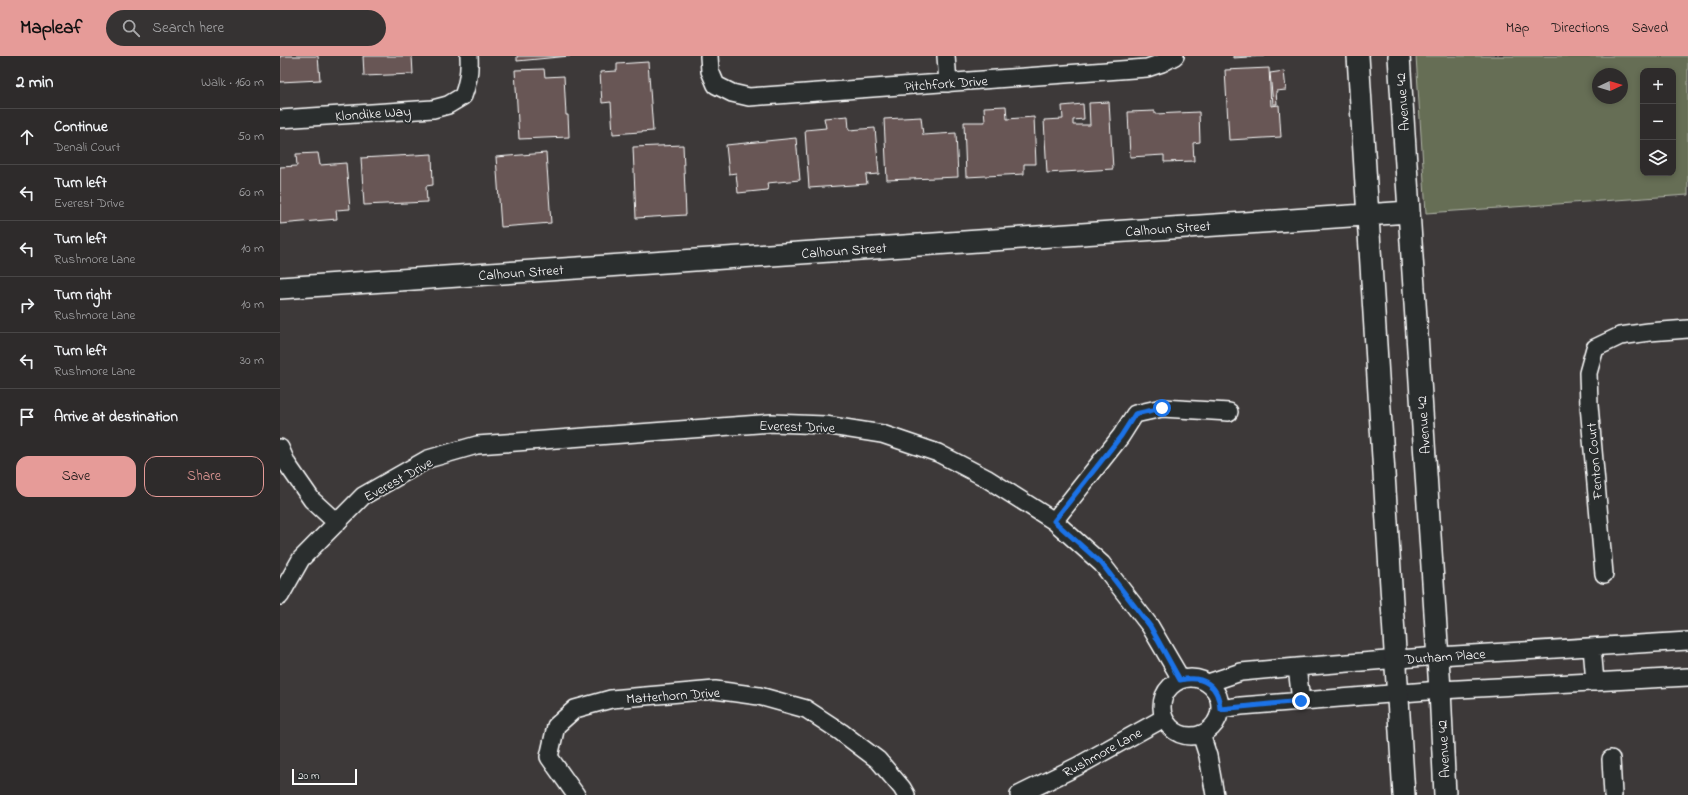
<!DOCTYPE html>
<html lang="en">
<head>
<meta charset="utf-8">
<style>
  :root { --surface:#2e2b2b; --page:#363333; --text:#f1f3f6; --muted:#a7a7a9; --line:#494747; --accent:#e69b98 }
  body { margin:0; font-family:"Indie Flower",sans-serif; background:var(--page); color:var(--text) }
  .controls { position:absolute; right:12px; top:12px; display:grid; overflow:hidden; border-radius:8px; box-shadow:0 2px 6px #0003 }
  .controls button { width:36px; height:36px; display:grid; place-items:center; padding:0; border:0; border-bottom:1px solid var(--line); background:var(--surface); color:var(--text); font:20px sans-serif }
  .compass { position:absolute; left:1312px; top:12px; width:36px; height:36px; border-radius:50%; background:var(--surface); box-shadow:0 2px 6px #0003; rotate:86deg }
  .scale { position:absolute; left:12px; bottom:10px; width:65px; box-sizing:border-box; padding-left:4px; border:2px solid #fff; border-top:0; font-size:11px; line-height:14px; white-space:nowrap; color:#fff; -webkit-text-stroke:3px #2a2d2e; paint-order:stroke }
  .stop { position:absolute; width:12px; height:12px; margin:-9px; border:3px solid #1a73e8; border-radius:50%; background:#fff }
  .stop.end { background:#1a73e8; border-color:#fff; box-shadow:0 1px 4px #0008 }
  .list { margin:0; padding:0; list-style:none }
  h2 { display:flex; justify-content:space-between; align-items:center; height:52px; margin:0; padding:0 16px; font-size:17px }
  h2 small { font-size:13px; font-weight:400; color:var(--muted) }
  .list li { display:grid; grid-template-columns:26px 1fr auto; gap:12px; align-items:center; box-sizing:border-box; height:56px; padding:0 16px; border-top:1px solid var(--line) }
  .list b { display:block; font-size:15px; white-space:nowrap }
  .list p { margin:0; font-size:13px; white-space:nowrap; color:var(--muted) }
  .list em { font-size:13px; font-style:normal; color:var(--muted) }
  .actions { display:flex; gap:8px; padding:12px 16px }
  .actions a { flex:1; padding:9px 0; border:1px solid var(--accent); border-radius:12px; text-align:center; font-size:14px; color:var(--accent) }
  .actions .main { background:var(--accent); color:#111 }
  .icon { flex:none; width:22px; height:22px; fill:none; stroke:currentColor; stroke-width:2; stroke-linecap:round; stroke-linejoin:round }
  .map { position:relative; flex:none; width:1408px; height:739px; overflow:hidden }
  header { display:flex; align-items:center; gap:24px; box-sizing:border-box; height:56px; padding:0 20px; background:var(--accent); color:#111 }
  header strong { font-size:19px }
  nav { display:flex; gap:22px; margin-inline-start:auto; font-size:14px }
  .search { width:280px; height:36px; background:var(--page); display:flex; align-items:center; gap:10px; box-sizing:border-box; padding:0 14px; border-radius:22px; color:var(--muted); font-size:15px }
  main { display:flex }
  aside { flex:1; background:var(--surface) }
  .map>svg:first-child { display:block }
  .green { fill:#666e54; stroke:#b2b6aa; fill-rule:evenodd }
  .building { fill:#685654; stroke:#fff }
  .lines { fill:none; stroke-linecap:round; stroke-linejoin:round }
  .minor-casing { stroke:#fff; stroke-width:20 }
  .tertiary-casing { stroke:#fff; stroke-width:24 }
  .minor { stroke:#2a2d2e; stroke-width:17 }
  .tertiary { stroke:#2a2d2e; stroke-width:21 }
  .route { stroke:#1a73e8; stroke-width:5 }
  .labels { text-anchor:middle; stroke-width:4; stroke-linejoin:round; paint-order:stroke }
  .street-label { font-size:14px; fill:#fff; stroke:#2a2d2e }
</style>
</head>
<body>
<header>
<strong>Mapleaf</strong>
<div class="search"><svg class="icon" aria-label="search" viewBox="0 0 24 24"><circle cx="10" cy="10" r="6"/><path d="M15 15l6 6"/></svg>Search here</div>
<nav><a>Map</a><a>Directions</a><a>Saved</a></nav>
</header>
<main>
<aside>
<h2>2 min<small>Walk · 160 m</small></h2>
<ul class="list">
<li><svg class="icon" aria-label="ahead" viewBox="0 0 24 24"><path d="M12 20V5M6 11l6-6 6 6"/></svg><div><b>Continue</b><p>Denali Court</p></div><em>50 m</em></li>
<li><svg class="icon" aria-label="left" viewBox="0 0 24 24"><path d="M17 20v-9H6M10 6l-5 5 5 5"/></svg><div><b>Turn left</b><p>Everest Drive</p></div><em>60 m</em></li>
<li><svg class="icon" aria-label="left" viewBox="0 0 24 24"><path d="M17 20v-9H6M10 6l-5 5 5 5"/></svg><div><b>Turn left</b><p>Rushmore Lane</p></div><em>10 m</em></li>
<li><svg class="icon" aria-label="right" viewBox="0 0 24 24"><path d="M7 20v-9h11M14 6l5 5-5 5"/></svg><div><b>Turn right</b><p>Rushmore Lane</p></div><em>10 m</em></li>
<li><svg class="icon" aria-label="left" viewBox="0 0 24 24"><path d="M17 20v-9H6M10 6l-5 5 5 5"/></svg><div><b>Turn left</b><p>Rushmore Lane</p></div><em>30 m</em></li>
<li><svg class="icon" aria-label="arrive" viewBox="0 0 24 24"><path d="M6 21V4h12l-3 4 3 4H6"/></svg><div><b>Arrive at destination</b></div></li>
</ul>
<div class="actions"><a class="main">Save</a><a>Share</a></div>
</aside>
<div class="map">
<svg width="1408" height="739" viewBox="0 0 1408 739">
  <rect width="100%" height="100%" fill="#3d3939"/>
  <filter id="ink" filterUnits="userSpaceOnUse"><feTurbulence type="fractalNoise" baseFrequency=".025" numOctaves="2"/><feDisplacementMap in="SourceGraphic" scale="8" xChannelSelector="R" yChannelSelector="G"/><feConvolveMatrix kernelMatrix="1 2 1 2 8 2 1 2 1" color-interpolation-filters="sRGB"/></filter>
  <g filter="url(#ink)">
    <path class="green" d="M1136,0H1408V139L1146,157ZM1363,15H1393V117H1363ZM1318,18H1342V42H1318Z"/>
    <path class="building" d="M0,0H38L40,24L0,26Z
      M83,0H132L133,18L84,20Z
      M237,0H290L237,5Z
      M953,0H985L953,2Z
      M368,6L373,75L333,78L331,46L322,47L320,16L337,15V8Z
      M989,12L991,50L999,49L1001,81L949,84L945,14Z
      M264,13L265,21L284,20L286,59H288L289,81L239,83L235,14Z
      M1004,15L1006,34L996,35L997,48H993L990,17Z
      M829,46L833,113L767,117L764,64L783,63L782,50L803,48L804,63L793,64V69H810L809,47Z
      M726,50L727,63L754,61L756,108H744V118L686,121L684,66H705L704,51Z
      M875,55V58L919,56L920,86L913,87L914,105L884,106V99L850,101L848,56Z
      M568,60L569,74L595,72L599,118L586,119L587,128L529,132L525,74L546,72L544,62Z
      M641,61L643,79L676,77L678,121L607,124L604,63Z
      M516,82L520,124L487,127L488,134L458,137L456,117L449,118L446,89Z
      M403,89L406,159L356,162L353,91Z
      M38,97L40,109L66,107L70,153L56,154L57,163L0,168V111L17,110L16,98Z
      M266,97L271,167L221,171L216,101Z
      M152,98L153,129L146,130L147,146L84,149L81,102Z"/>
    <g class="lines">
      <g class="minor-casing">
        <path id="minor" d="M429,0L430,15L436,29L452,37L469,41L867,12L882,7L895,0
          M666,0L668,27
          M0,63L153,53L168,49L183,40C188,27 190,15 189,0
          M0,392L7,408L32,444L57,467
          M774,465L841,380L855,358L882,352L949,356
          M1324,518L1309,349L1308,317L1315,292L1340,280L1369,276L1408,273
          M0,540L21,503L83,440L148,403L197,389L492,367L545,369L602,378L658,397L706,422L774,465L822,508L870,570L901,623
          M1312,591L1315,626
          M1017,611L1021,645
          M882 651a29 29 0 1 1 58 0a29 29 0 1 1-58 0Z
          M928,627L961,616L1017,611L1158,600L1408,585
          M940,653L961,650L1160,634L1408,621
          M921,678L928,700L935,739
          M1331,703L1333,739
          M296,739L269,701L276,670L295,653L331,643L435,634L479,640L526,653L561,676L598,704L622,732L626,739
          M739,739L798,710L884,662"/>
      </g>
      <g class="tertiary-casing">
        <path id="tertiary" d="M1078,0L1124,739
          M1119,0L1160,634L1165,739
          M0,232L1129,156"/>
      </g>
      <use href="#minor" class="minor"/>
      <use href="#tertiary" class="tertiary"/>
    </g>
  </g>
  <g class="lines" filter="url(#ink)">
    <path class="route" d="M882,352L855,358L841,380L774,465L822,508L870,570L900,624C923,619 939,629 940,653L1021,645"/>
  </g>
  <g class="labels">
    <g class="street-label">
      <text transform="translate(666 27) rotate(-4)" y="5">Pitchfork Drive</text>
      <text transform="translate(1122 46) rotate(-94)" y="5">Avenue 42</text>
      <text transform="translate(93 57) rotate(-4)" y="5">Klondike Way</text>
      <text transform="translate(888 172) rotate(-4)" y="5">Calhoun Street</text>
      <text transform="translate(564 194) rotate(-4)" y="5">Calhoun Street</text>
      <text transform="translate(241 216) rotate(-4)" y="5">Calhoun Street</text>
      <text transform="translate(1143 369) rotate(-94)" y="5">Avenue 42</text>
      <text transform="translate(517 370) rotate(2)" y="5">Everest Drive</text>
      <text transform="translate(1314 405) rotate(-95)" y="5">Fenton Court</text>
      <text transform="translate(118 423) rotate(-29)" y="5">Everest Drive</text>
      <text transform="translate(1165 600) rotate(-4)" y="5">Durham Place</text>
      <text transform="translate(393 639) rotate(-4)" y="5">Matterhorn Drive</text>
      <text transform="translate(1163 693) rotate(-93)" y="5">Avenue 42</text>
      <text transform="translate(822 696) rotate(-29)" y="5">Rushmore Lane</text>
    </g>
  </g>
</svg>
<div class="controls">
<button>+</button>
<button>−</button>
<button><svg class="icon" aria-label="layers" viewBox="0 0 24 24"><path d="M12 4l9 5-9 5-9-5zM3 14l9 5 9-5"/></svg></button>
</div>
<svg class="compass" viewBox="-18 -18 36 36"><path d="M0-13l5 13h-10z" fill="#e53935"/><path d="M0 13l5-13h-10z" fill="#a7a7a9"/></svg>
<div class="scale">20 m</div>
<div class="stop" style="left:882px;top:352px"></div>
<div class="stop end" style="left:1021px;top:645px"></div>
</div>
</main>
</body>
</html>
